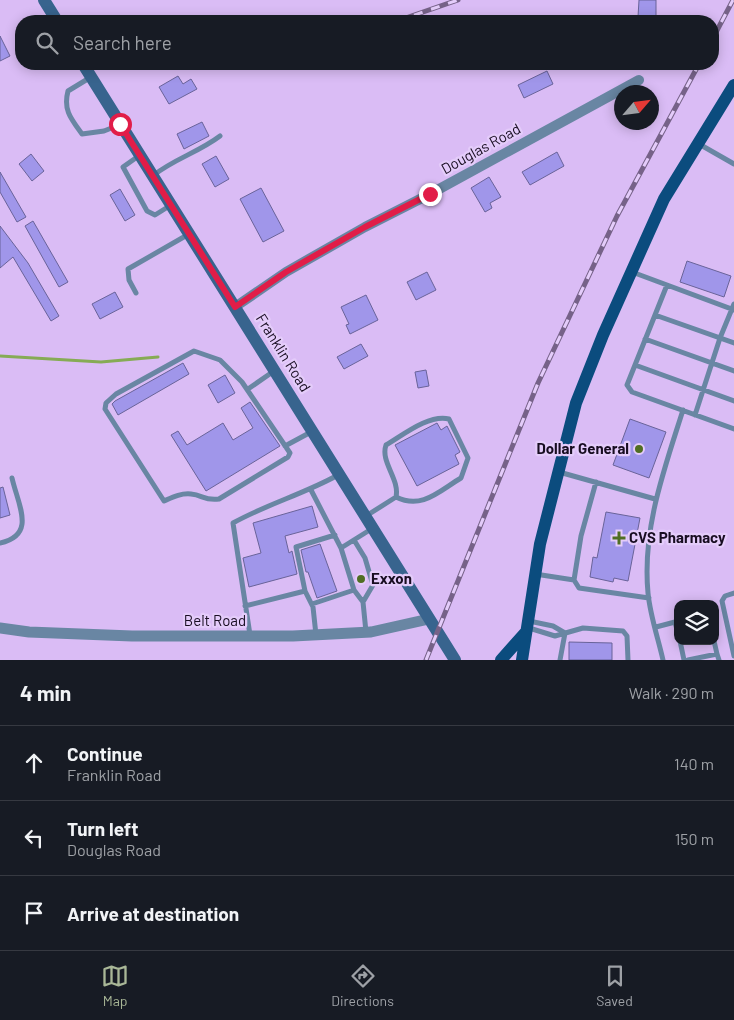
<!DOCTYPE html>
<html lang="en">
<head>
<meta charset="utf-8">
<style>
  :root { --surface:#171b24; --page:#20242c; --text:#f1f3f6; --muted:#9ea1a6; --line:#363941; --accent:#a9b797 }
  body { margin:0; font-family:Barlow,sans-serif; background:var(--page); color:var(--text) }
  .controls { position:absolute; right:15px; bottom:15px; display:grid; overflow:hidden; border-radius:10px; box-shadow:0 2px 12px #0003 }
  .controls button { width:45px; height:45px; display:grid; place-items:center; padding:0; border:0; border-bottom:1px solid var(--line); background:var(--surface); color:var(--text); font:25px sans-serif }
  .compass { position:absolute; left:614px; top:85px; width:45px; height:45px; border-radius:50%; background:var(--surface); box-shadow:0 2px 12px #0003; rotate:62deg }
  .stop { position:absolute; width:15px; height:15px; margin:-11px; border:4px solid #e11d48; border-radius:50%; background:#fff }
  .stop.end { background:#e11d48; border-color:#fff; box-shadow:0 1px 5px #0008 }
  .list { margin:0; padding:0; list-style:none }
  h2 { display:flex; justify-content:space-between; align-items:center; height:65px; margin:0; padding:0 20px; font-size:21px }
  h2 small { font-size:16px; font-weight:400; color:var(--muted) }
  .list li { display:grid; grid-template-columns:32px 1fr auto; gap:15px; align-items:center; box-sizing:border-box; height:75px; padding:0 20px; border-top:1px solid var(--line) }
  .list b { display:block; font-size:19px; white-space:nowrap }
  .list p { margin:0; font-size:16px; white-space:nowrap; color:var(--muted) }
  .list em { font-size:16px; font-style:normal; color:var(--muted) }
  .icon { flex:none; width:28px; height:28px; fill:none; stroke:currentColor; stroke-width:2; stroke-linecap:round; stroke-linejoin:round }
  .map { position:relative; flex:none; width:734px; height:660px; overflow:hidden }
  .search { position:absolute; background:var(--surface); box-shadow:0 2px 12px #0003; left:15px; right:15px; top:15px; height:55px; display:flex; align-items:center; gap:12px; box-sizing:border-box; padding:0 18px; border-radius:20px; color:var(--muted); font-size:19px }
  .sheet { height:290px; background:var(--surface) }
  nav { display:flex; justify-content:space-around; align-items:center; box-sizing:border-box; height:70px; border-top:1px solid var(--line); background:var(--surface); font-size:14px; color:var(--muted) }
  nav a { display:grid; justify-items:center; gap:2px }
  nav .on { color:var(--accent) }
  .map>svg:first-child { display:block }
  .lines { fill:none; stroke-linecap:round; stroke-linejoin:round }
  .stream { stroke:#86ab55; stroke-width:3 }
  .building { fill:#a096ea; stroke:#696399 }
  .service { stroke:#6986a3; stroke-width:5 }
  .minor { stroke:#6986a3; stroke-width:10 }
  .tertiary { stroke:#6986a3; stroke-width:11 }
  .secondary { stroke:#38648e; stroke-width:12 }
  .primary { stroke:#0b4c7e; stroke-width:12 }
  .rail-casing { stroke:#766288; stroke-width:5 }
  .rail { stroke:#e4ccfa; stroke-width:3; stroke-dasharray:9; stroke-linecap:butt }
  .route { stroke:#e11d48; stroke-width:6 }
  .poi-dot { fill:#506e23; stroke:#e4ccfa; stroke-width:2 }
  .labels { text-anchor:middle; stroke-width:4.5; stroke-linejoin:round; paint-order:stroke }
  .street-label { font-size:15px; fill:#180d21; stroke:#e4ccfa }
  .poi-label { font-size:15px; font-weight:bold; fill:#180d21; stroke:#e4ccfa; text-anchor:start }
</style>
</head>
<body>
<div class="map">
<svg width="734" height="660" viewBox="0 0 734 660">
  <rect width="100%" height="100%" fill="#dabcf5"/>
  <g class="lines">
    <path class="stream" d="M0,356L101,362L158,357"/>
  </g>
  <path class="building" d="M639,0H656V17H638Z
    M0,36L10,56L0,61Z
    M547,71L553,84L524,98L518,85Z
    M178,76L183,84L191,79L197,89L169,104L159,87Z
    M202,122L209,136L184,149L177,134Z
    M557,152L564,166L530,185L522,172Z
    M31,154L44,171L32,181L19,164Z
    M216,156L229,179L215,187L202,164Z
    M0,172L26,217L17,222L0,192Z
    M489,177L501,197L490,203L492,208L485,212L471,188Z
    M261,188L284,231L263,242L240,199Z
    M120,189L135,215L125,221L110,195Z
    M33,221L68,282L59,287L25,226Z
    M0,226L28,263L59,316L51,321L13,257L0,268Z
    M687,261L731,276L724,297L680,282Z
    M427,272L436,290L416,300L407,282Z
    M115,292L123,307L100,319L92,304Z
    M366,295L378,320L350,334L346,325L349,324L341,307Z
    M361,344L368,356L344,369L337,357Z
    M183,363L189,374L118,415L112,404L115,401Z
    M426,370L429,386L418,388L415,372Z
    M225,375L235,393L218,403L208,385Z
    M250,402L280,446L206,491L171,435L178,431L187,445L223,423L233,440L253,428L241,408Z
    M630,419L666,432L649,478L613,465Z
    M437,423L441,430L447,426L460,452L455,455L459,464L417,486L395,445Z
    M3,487L10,515L0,518V488Z
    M312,506L318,527L285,536L289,553L292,551L297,574L249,587L243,558L261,553L253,523Z
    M606,512L640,518L628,581L614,578L613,582L590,577L593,557L597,558Z
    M320,544L337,591L317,598L308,572H306L301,550Z
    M569,642L612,643V660H569Z"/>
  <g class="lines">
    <path class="service" d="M91,77L68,91C63,110 71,119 82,134L104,131L119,125
      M699,144L734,164
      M140,155L123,167L147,211L155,215L171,205
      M154,175C174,159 199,152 220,136
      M632,272L734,310
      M667,285L627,385L632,392L734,429
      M136,293L129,280L128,269L189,234
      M655,315L734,343
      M645,339L734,371
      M194,351L220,360L242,382L290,453L288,457L219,499C204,501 203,495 191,494C181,493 173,497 164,501L105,409L106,403L116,394Z
      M635,365L734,401
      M248,389L274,371
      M695,415L720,338L734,304
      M285,446L311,432
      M559,472L655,499
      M311,490L341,548L354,590L363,602L366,632
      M366,516L396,497C422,510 439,491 461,478L468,458L449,419C429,414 403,435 386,445C380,462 400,479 396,497
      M354,540L365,558L373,585L363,602
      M0,543C37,535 18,505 12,478
      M341,548L373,528
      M535,574L574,580L579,588L649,598
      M574,580L581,536L596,482
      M305,591L313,607L316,635
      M734,593L725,596L722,601L734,656
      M312,604L354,590
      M245,606L305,591L296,547L335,535
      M529,621L553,626L565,633
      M656,627L675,622L678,634
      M529,628L555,636L583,628L623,631L627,636L628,660
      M250,635L233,523C267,504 304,494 338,475
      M680,641L684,660
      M714,641L717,654
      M560,660L565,633
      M663,660C658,638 650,615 648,593C642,529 664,470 683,410
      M688,660L717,654L719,660"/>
    <path class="minor" d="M235,307L286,272L365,227L430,194L639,80"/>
    <path class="tertiary" d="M0,628L29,632L132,636H293L371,632L429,619"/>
    <path class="secondary" d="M44,0L57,21
      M83,64L455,660"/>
    <path class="primary" d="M501,660L525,633
      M522,660L540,544L576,403L603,335L664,199L734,85"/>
    <g class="rail-casing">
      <path id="rail" d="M397,21L458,0
        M713,38L733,0
        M426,660L538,383L617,216L699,64"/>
    </g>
    <use href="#rail" class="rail"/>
  </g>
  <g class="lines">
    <path class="route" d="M120,124L235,307L286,272L365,227L430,194"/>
  </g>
  <g class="poi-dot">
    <circle cx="639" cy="449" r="5"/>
    <path d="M616.5 530.5h5v5h5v5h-5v5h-5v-5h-5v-5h5z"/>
    <circle cx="361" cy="579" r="5"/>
  </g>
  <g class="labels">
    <g class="street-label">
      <text transform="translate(481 149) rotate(-29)" y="5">Douglas Road</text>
      <text transform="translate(283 353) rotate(58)" y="5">Franklin Road</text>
      <text x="215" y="626">Belt Road</text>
    </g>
    <g class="poi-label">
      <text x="629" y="454" text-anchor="end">Dollar General</text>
      <text x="629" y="543">CVS Pharmacy</text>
      <text x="371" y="584">Exxon</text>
    </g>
  </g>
</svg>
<div class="controls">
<button><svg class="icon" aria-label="layers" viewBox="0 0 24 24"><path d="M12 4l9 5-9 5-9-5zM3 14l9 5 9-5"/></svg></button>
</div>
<svg class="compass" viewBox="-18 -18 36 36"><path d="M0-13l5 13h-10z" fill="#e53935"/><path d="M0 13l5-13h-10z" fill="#9ea1a6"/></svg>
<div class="stop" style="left:120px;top:124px"></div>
<div class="stop end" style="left:430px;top:194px"></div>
<div class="search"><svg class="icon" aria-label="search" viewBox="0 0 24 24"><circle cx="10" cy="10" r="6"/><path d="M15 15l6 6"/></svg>Search here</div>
</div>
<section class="sheet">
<h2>4 min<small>Walk · 290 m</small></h2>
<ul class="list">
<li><svg class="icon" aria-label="ahead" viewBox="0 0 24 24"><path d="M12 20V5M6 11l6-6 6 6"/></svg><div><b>Continue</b><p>Franklin Road</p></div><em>140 m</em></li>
<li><svg class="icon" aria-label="left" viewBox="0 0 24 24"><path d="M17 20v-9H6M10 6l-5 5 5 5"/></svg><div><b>Turn left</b><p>Douglas Road</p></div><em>150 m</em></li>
<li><svg class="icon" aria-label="arrive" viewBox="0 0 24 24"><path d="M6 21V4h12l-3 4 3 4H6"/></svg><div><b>Arrive at destination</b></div></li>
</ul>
</section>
<nav>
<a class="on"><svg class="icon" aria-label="map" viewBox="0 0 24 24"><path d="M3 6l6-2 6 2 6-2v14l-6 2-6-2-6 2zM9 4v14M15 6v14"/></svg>Map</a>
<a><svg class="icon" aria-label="directions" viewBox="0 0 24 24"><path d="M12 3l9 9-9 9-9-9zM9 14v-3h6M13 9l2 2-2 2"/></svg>Directions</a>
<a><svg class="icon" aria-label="saved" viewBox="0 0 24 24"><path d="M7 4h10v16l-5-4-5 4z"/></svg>Saved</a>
</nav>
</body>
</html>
